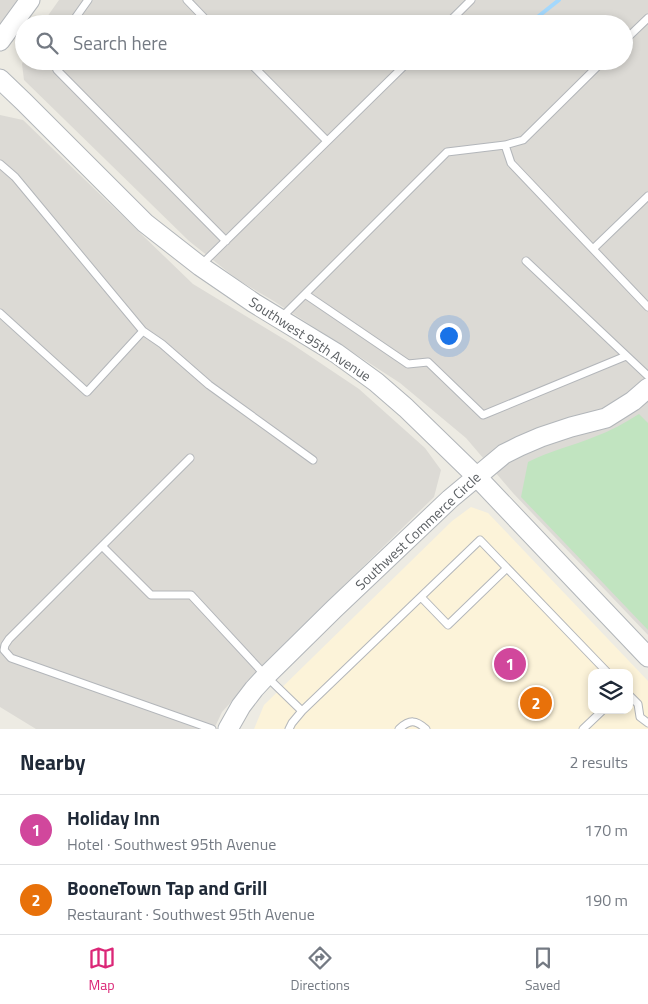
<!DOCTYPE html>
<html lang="en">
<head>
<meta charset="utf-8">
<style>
  :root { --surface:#fff; --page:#f2f2f3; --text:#1f2937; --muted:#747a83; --line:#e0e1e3; --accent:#db2777 }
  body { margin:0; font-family:"Titillium Web",sans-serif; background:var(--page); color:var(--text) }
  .controls { position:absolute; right:15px; bottom:15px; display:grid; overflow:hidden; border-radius:10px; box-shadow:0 2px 8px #0003 }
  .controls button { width:45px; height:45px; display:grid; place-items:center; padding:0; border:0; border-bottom:1px solid var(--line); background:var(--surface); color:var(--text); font:25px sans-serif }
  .you { position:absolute; left:448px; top:335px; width:18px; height:18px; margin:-12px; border:4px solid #fff; border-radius:50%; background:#1a73e8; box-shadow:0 0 0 8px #1a73e833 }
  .badge { display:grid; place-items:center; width:32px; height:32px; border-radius:50%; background:var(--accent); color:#fff; font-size:16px; font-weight:700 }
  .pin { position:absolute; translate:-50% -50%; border:2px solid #fff; box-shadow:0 1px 5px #0006 }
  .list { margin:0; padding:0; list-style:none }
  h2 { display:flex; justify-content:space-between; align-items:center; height:65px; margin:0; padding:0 20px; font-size:21px }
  h2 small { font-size:16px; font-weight:400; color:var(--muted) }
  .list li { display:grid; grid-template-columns:32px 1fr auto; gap:15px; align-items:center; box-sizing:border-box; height:70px; padding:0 20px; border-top:1px solid var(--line) }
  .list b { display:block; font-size:19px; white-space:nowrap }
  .list p { margin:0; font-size:16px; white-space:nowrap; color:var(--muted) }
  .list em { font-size:16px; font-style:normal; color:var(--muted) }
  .icon { flex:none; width:28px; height:28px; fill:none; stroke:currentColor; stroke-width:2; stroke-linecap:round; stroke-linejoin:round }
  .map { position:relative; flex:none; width:648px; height:729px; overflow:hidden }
  .search { position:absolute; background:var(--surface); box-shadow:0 2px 8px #0003; left:15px; right:15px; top:15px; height:55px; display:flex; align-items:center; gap:12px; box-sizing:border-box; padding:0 18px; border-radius:28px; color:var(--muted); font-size:19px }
  .sheet { height:205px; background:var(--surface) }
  nav { display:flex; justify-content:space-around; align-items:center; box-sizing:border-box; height:70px; border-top:1px solid var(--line); background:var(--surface); font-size:14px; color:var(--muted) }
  nav a { display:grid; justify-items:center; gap:2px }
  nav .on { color:var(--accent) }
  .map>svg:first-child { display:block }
  .commercial { fill:#fcf3d9; fill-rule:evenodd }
  .industrial { fill:#dcdad5 }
  .green { fill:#c1e4c0 }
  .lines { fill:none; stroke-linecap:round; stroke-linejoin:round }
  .stream { stroke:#a4d8fc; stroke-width:4 }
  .lane-casing { stroke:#b3b6ba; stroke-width:9 }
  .secondary-casing { stroke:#b2b6ba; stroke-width:21 }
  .lane { stroke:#fff; stroke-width:7 }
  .secondary { stroke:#fff; stroke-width:19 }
  .labels { text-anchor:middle; stroke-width:4.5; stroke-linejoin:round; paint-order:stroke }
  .street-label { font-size:14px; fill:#5b5f63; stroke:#fff }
</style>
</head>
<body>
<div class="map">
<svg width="648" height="729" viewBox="0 0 648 729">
  <rect width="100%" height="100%" fill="#edebe3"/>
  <path class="commercial" d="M471,507L488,513L648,681V729H254L264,705L452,521ZM592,673H629V710H592Z"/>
  <path class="industrial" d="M0,0H18L0,24Z
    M59,0H648V635L513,493L466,438L400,383L272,300L238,280L189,241L24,80L22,64L24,59V61H624V24H42Z
    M0,115L23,120L193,284L292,344L359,389L425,448L441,470L434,497L286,642L222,712L214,729H36L0,707Z"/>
  <path class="green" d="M639,414L648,423V630L521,497L528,462C549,451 572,446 594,437C610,431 625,423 639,414Z"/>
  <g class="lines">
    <path class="stream" d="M501,17L511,20L535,19L559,0"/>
    <g class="lane-casing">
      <path id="lane" d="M187,0L210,24
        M71,24L88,0
        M447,24L471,0
        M624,41L648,18
        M53,61L57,70L226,241
        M248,61L327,141
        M505,145L511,163L648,307
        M0,164L15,177L143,331L87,392L0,313
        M593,249L648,196
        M526,261L648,376
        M200,266L409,61
        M305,294L408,364L428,362L483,415L626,356
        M281,318L447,152L505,145L523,140L603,61
        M143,331L162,344L209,385L313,460
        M190,458L9,639L5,645L4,650L11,658L212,729
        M102,546L151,595H191L266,676L302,711
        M421,597L448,625L507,568
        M629,695L638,704L640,717L648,723
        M289,729L292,723L302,711L480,540L608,673
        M399,729C410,719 416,720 426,729
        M583,729L603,710"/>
    </g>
    <g class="secondary-casing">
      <path id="secondary" d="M0,41L30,0
        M0,79L24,102L145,223L200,266L254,303L336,353L376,382L406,408L477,477L648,657
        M228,729L241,706L254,689L266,676L334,609L450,499L504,454L520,446L541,437L571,427L606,418L633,401L648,388"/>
    </g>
    <use href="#lane" class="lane"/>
    <use href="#secondary" class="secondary"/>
  </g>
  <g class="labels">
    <g class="street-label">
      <text transform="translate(310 339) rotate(33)" y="5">Southwest 95th Avenue</text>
      <text transform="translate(418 531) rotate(-43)" y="5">Southwest Commerce Circle</text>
    </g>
  </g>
</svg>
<div class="controls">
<button><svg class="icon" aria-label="layers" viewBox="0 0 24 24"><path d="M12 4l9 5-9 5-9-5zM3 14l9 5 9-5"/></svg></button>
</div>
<div class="you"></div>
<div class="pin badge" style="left:510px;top:664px;background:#d1479c">1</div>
<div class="pin badge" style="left:536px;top:703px;background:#e8710a">2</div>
<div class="search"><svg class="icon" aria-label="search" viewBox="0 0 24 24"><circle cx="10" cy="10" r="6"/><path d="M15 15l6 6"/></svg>Search here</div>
</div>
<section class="sheet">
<h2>Nearby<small>2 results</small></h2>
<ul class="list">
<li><span class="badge" style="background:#d1479c">1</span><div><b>Holiday Inn</b><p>Hotel · Southwest 95th Avenue</p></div><em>170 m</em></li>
<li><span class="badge" style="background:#e8710a">2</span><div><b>BooneTown Tap and Grill</b><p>Restaurant · Southwest 95th Avenue</p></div><em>190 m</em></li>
</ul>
</section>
<nav>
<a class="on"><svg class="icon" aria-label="map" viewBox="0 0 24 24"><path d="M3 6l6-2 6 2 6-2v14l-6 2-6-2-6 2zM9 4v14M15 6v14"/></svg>Map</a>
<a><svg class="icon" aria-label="directions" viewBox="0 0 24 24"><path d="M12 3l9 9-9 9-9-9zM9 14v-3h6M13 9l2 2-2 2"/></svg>Directions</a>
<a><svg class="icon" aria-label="saved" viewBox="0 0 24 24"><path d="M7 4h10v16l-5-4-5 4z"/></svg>Saved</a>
</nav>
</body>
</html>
